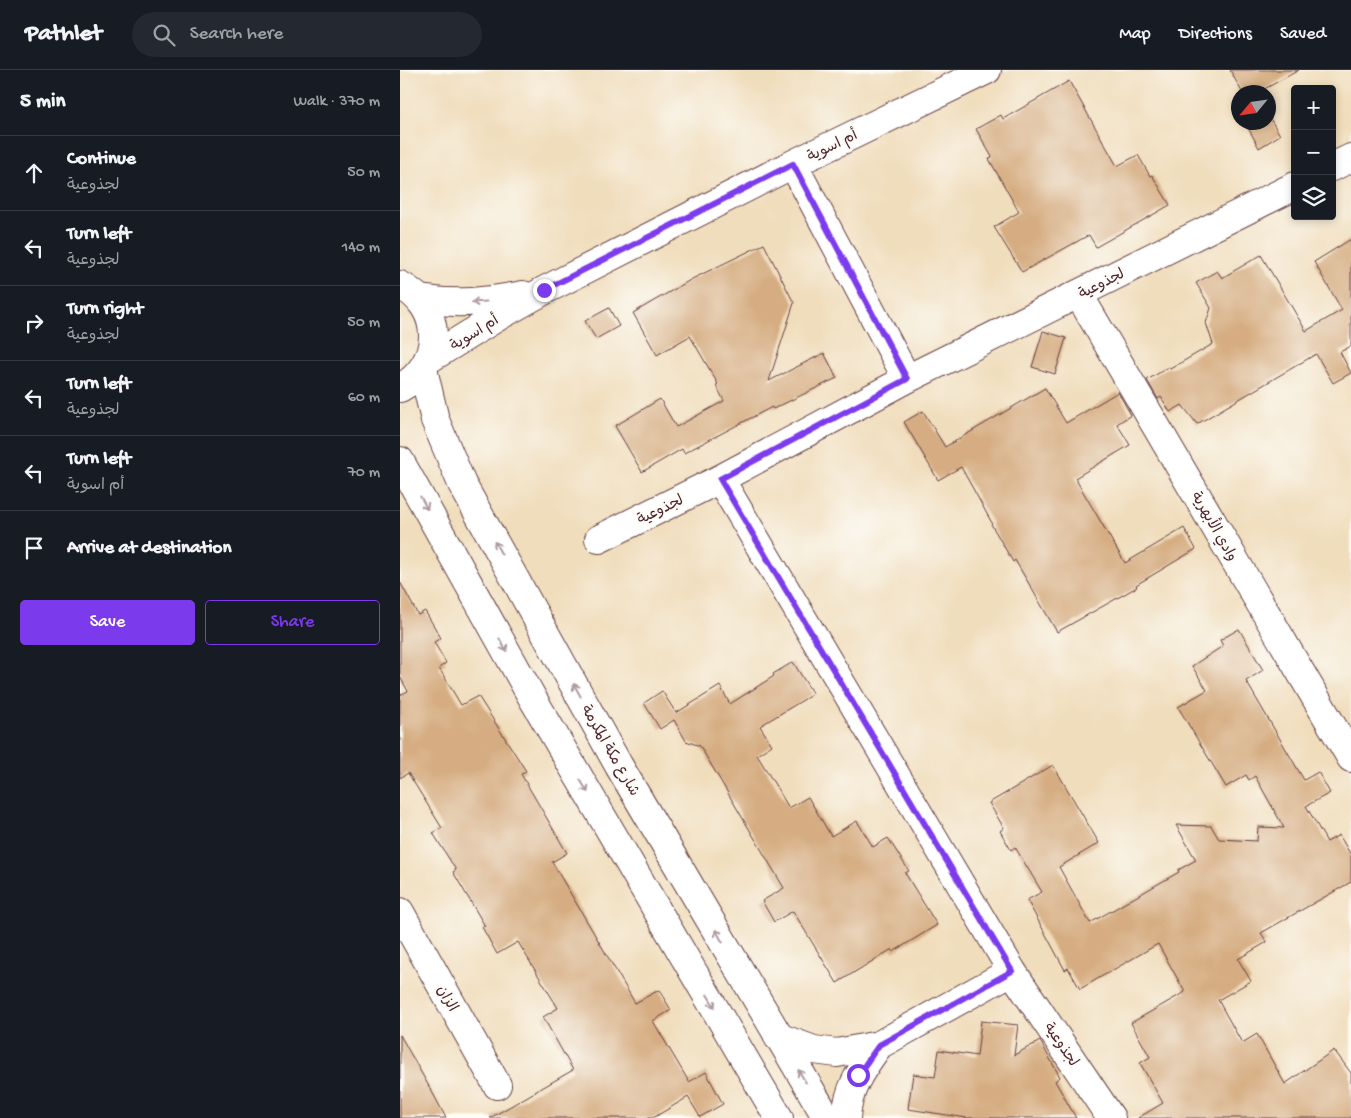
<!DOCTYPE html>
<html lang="en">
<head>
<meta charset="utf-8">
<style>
  :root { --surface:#171b24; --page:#242831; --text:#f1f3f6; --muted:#9ea1a6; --line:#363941; --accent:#7c3aed }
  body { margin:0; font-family:"Gochi Hand","Playpen Sans Arabic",sans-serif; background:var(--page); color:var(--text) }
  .controls { position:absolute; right:15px; top:15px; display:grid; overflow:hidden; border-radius:5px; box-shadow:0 2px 8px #0003 }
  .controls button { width:45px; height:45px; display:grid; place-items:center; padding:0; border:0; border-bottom:1px solid var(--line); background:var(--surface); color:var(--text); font:25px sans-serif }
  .compass { position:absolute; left:831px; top:15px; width:45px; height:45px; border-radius:50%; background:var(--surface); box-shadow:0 2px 8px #0003; rotate:241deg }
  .stop { position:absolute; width:15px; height:15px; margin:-11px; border:4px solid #7c3aed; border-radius:50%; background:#fff }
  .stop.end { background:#7c3aed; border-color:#fff; box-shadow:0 1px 5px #0008 }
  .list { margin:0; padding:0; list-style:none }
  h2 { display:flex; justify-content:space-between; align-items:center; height:65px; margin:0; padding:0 20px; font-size:21px }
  h2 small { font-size:16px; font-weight:400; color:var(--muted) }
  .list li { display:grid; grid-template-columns:32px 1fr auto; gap:15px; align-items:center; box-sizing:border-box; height:75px; padding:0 20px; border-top:1px solid var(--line) }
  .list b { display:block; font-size:19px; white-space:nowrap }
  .list p { margin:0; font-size:16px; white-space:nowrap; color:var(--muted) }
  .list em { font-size:16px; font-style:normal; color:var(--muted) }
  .actions { display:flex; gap:10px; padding:15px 20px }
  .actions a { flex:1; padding:11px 0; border:1px solid var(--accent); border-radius:5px; text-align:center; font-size:18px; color:var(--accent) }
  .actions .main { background:var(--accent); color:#fff }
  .icon { flex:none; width:28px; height:28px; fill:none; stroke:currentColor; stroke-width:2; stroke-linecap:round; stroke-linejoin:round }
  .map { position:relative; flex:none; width:951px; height:1048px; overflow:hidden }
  header { display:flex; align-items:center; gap:30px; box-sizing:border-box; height:70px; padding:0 25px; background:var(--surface); border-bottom:1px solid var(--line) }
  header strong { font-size:24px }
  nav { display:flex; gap:28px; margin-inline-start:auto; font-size:18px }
  .search { width:350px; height:45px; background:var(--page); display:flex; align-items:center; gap:12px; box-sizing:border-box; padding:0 18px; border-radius:28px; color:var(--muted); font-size:19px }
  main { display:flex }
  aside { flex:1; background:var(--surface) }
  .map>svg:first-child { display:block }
  .building { fill:#d6ad82 }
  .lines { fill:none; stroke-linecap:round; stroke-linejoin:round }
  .minor-casing { stroke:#633c41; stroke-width:30 }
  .secondary-casing { stroke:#633c41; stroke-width:30 }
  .minor { stroke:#fff; stroke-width:28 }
  .secondary { stroke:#fff; stroke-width:28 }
  .oneway { stroke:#ae9aa0 }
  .route { stroke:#7c3aed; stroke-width:6 }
  .labels { text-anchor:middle; stroke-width:5; stroke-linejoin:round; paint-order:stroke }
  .street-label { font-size:15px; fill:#4a1f2b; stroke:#fdfcf7 }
</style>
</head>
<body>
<header>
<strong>Pathlet</strong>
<div class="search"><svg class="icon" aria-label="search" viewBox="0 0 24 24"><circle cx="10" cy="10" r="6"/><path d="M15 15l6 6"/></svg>Search here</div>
<nav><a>Map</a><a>Directions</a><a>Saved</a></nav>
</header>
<main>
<aside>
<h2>5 min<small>Walk · 370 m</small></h2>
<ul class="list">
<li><svg class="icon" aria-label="ahead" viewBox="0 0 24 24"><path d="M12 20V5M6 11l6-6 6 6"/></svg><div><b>Continue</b><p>لجذوعية</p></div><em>50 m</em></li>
<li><svg class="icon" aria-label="left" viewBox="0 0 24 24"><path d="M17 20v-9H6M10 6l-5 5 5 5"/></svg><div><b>Turn left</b><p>لجذوعية</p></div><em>140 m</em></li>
<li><svg class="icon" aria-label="right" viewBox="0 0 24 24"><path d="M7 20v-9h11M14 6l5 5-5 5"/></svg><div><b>Turn right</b><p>لجذوعية</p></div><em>50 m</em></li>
<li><svg class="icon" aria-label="left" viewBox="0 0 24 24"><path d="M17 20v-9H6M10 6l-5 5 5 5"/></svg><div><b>Turn left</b><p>لجذوعية</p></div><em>60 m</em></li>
<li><svg class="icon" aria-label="left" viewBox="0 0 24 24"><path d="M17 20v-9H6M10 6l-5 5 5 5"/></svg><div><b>Turn left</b><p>أم اسوية</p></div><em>70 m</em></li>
<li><svg class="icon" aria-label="arrive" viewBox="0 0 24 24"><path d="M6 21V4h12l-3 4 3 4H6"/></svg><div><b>Arrive at destination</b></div></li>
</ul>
<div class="actions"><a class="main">Save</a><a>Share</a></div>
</aside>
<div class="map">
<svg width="951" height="1048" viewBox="0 0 951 1048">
  <rect width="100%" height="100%" fill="#fdfcf7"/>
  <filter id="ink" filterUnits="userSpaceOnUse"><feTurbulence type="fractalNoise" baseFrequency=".02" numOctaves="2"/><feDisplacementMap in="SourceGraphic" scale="10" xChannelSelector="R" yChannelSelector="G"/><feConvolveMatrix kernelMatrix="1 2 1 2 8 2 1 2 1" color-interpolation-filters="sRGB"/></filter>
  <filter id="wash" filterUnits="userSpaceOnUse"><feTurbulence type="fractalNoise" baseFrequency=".0096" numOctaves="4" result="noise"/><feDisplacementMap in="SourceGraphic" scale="20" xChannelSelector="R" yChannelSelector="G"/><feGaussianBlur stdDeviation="1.12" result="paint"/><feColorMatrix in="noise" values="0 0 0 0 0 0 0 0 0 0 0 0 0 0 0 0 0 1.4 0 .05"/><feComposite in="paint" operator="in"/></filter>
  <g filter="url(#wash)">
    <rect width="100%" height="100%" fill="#f0ddbc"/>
    <g id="blocks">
      <path class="building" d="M830,0H899L859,22H842Z
        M669,11L717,96L738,85L750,106L752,105L770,135L696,177L689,165L622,202L594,157L619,142L589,89L592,87L576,59L601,45L603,49Z
        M868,45L880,65L859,78L845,52H868Z
        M951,169V276L940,282L951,303L933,313L916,284L797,354L782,335L770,342L761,327L758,329L747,310L769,297L770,299L813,274L806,253L811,238L796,213L817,201L822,208L861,185L906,261L942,240L914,192Z
        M364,174L394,233L369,311L424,283L437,308L373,339L372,337L284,383L282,379L242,402L215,356L260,329L276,357L324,331L316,315L318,314L290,266L257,285L233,243L292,209Z
        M209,238L219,256L196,269L185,251Z
        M643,261L666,268L655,304L632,297Z
        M645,318L666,353L718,322L731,345L717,354L730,375L675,408L725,493L784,458L796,479L736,515L737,517L657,562L615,490L613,492L591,454L592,453L561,397L538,410L504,352L523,341L545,377Z
        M0,512L18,545L25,541L41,568L34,572L46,593L39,598L61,635L78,626L126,701L121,704L167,783L152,792L235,933L259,920L271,940L253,951L289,1012L306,1002L323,1034L300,1047L288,1027L253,1048H90L173,1000L143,947L158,938L118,872L97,884L82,857L85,856L53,802L56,800L33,763L42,758L8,703L0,708V625L8,621L0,607Z
        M839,559L863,600L846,611L904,710L918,702L930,723L906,736L927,772L939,765L951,785V812L861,863L867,872L838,889L851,911L818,930L842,973L857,964L885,1014L934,980L951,1003V1048H738L763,1033L740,993L750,987L731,953L785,922L758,874L680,919L668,898L665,900L627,830L642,822L615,777L611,780L600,761L604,758L589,733L653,695L699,773L659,797L690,853L779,802L778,800L796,790L776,755L811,756L819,769L857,771L858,757L884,758L855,706L849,710L846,705L826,717L778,637L807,620L792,596L823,576L820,570Z
        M393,592L413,624L360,656L372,675L357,685L389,738L408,727L431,766L457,751L473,777L488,768L509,801L505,803L537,855L493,882L492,879L437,913L393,841L374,852L362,831L384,818L300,676L286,671L274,650L260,659L244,633L262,621L276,643L320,616L330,634L374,606L373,604Z
        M581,951L618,955L614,985L640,971L660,1007L655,1011L676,1048H567L508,1039L513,1004L535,1007L539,980L577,986Z
        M0,965L36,1029L46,1048H0Z"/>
    </g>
  </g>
  <g filter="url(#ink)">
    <use href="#blocks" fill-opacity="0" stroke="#633c41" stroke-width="1"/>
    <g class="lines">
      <g class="minor-casing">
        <path id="minor" d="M393,94L507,309
          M932,97L951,88
          M679,225L951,688
          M19,229C57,235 86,232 123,225
          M29,289L99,246L145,220L393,94L587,0
          M320,409L612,901L711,1048
          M199,469L320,409L507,309L895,116
          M0,842L97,1015
          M378,967L414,980L437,983L479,975L612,901
          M446,1048C448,1017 462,999 479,975"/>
      </g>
      <g class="secondary-casing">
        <path id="secondary" d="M0,215C45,238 43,295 0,318
          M23,299L35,350L62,414L219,696L427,1048
          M0,391L133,629L379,1048"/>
      </g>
      <use href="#minor" class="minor"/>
      <use href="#secondary" class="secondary"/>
    </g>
    <defs><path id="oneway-shaft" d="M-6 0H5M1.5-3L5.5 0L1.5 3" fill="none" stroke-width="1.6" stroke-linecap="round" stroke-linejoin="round" transform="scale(1.25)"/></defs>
    <g class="oneway">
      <use href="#oneway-shaft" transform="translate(79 232) rotate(176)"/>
      <use href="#oneway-shaft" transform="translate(24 433) rotate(61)"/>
      <use href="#oneway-shaft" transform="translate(98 478) rotate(-119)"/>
      <use href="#oneway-shaft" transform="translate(103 575) rotate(61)"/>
      <use href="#oneway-shaft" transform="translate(177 620) rotate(-119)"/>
      <use href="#oneway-shaft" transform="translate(184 716) rotate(59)"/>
      <use href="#oneway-shaft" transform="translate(319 866) rotate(-120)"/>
      <use href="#oneway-shaft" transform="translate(311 931) rotate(59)"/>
      <use href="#oneway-shaft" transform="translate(402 1006) rotate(-121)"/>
    </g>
  </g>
  <g class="lines" filter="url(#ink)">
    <path class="route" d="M144,220L393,94L507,309L320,409L612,901L479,975L458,1005"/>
  </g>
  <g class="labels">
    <g class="street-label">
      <text transform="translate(432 75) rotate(-26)" y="5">أم اسوية</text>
      <text transform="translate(701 213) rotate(-27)" y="5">لجذوعية</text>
      <text transform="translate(74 262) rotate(-32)" y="5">أم اسوية</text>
      <text transform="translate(260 439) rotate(-26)" y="5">لجذوعية</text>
      <text transform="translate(815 456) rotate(60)" y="5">وادي الأبهرية</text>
      <text transform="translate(211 680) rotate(60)" y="5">شارع مكة المكرمة</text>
      <text transform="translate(48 928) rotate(61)" y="5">الزان</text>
      <text transform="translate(662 974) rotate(56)" y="5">لجذوعية</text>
    </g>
  </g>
</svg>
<div class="controls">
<button>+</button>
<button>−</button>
<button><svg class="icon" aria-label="layers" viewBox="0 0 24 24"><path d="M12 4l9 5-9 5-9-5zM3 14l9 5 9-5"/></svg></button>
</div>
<svg class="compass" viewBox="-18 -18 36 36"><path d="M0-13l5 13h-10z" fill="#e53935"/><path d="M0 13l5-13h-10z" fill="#9ea1a6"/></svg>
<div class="stop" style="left:458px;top:1005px"></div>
<div class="stop end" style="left:144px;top:220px"></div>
</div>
</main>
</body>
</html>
